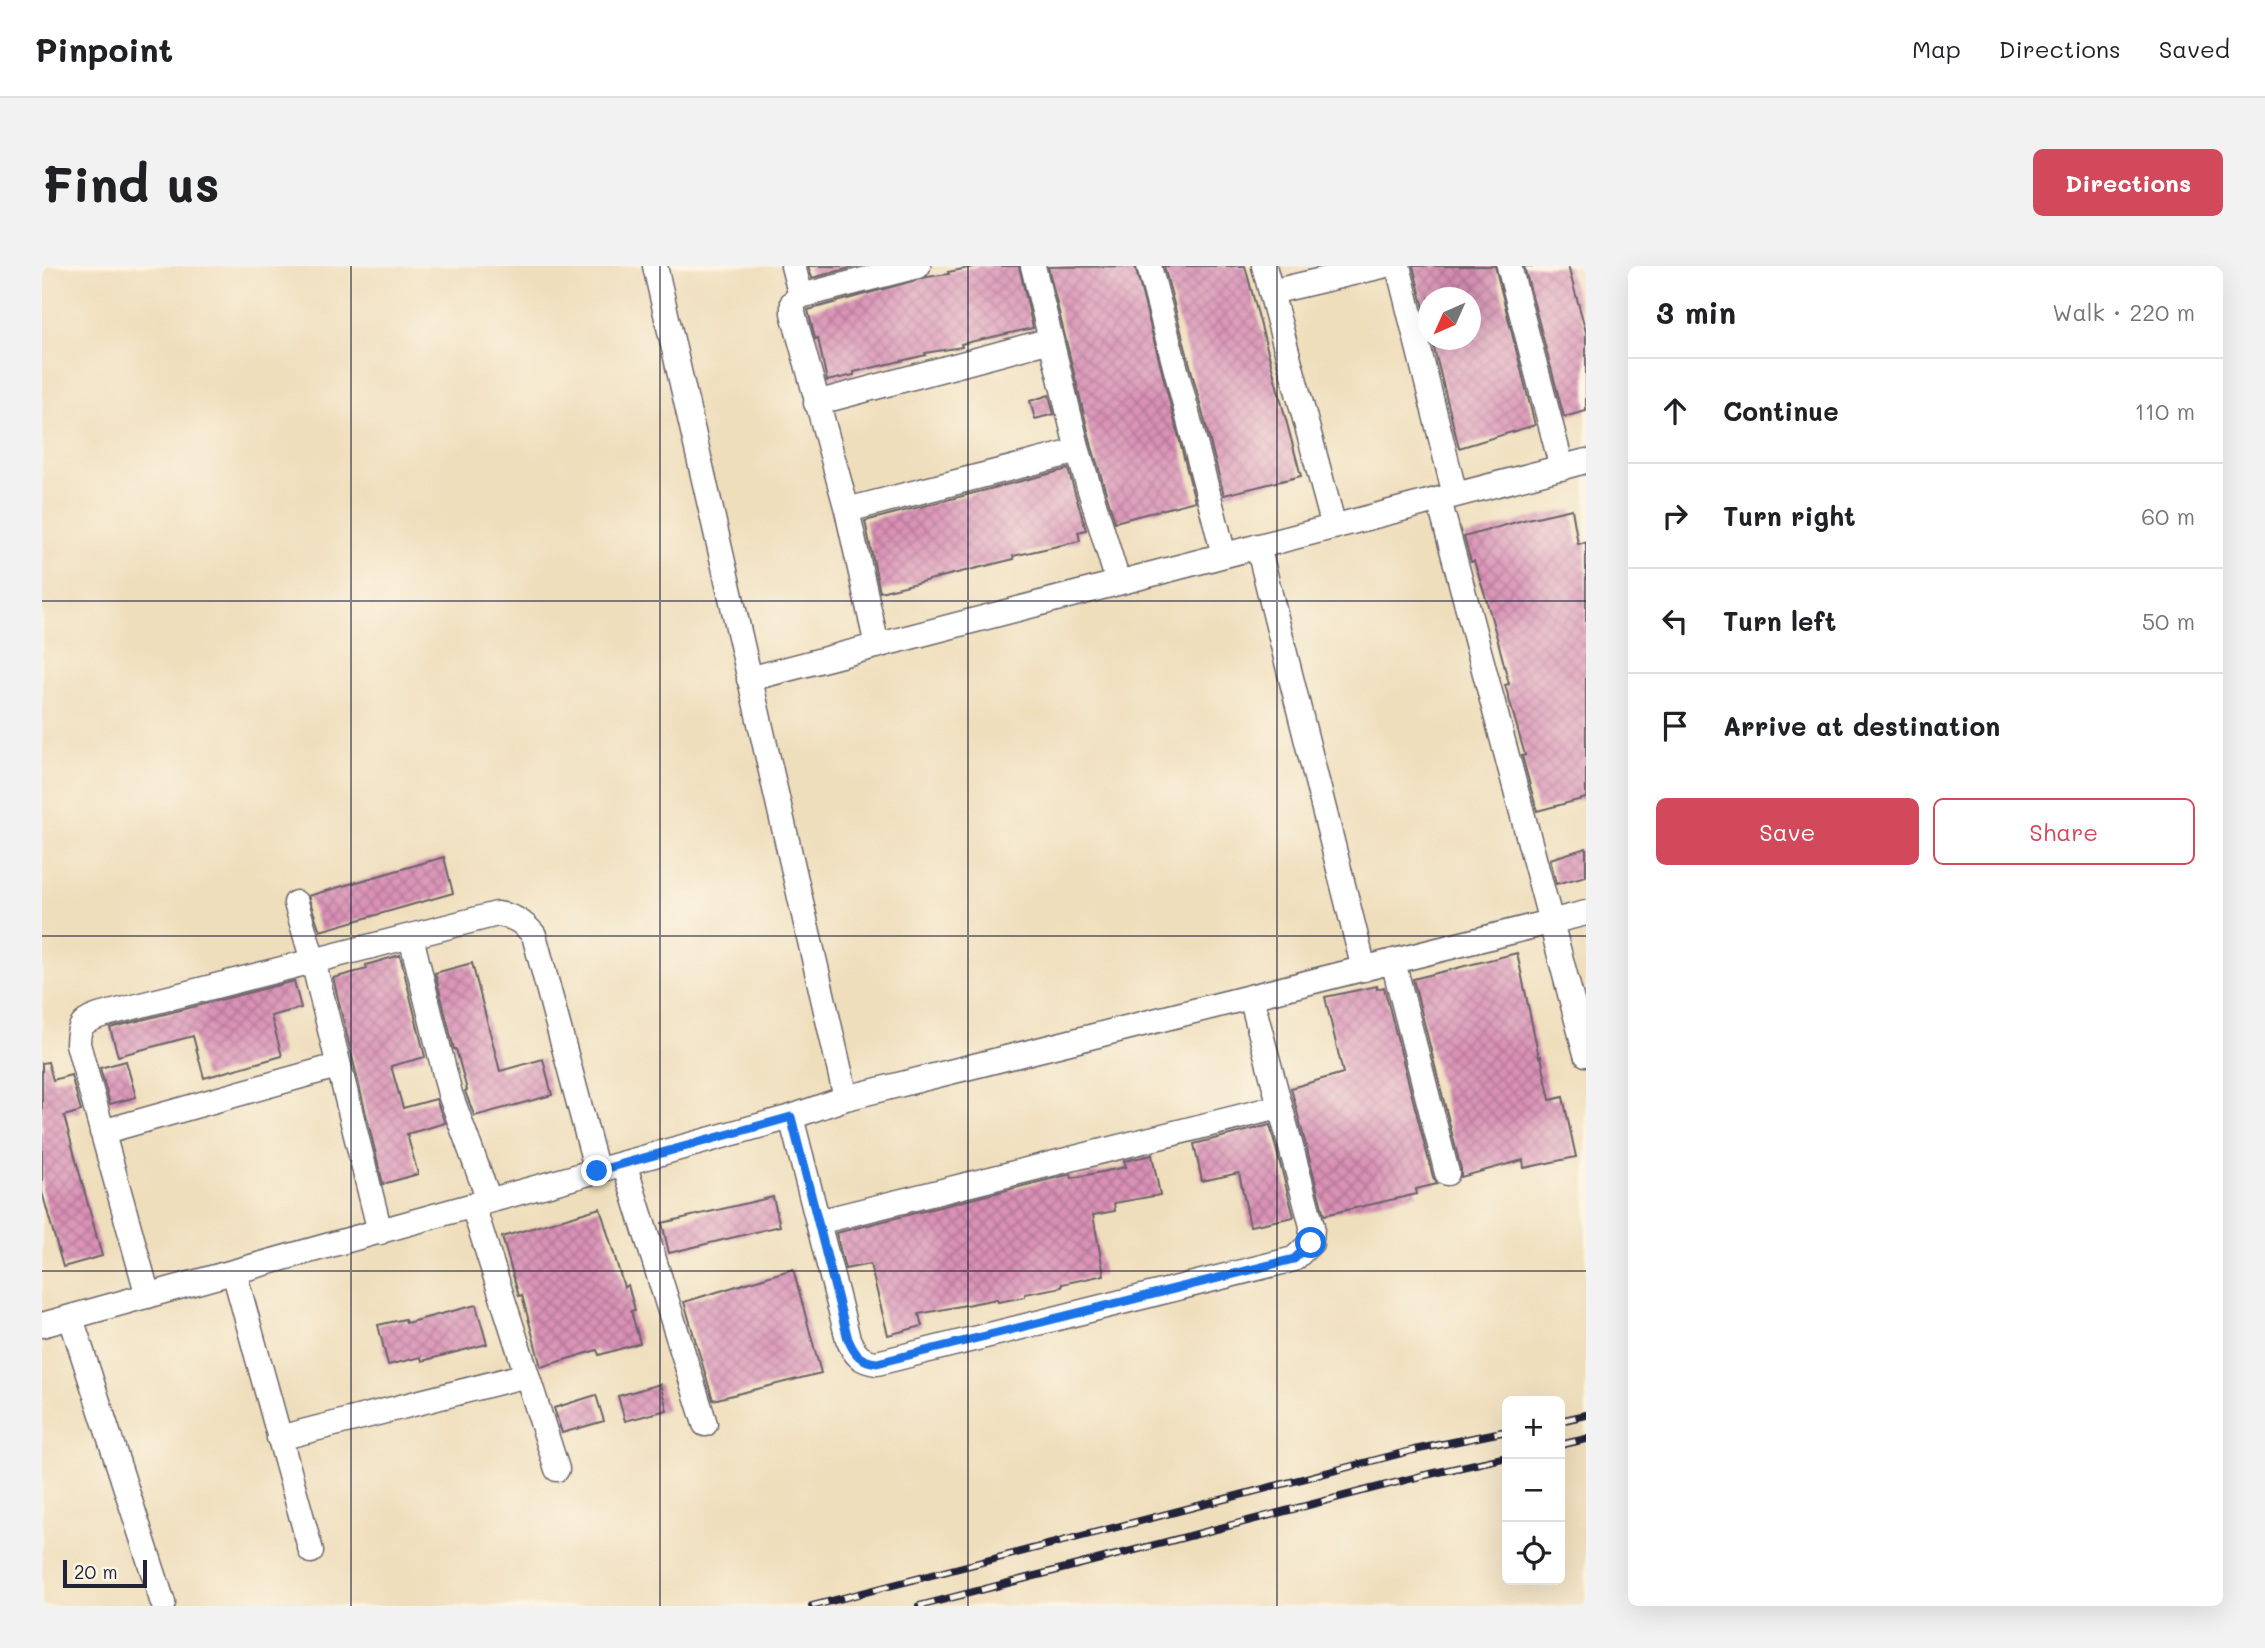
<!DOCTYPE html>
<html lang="en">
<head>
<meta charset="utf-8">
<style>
  :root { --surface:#fff; --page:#f2f2f2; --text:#202124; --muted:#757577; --line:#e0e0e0; --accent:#d1495b }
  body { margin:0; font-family:Mali,sans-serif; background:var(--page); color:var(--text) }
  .controls { position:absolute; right:21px; bottom:21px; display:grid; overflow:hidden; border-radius:10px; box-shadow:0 7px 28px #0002 }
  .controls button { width:63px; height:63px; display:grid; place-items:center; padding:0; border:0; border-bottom:2px solid var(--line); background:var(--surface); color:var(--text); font:35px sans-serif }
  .compass { position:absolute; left:1376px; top:21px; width:63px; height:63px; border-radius:50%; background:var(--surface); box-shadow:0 7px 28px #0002; rotate:225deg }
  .scale { position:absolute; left:21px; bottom:18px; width:84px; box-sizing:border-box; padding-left:7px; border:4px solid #22223b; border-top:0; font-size:19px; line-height:24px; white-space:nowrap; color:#22223b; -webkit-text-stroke:5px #fcf5e5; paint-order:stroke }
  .stop { position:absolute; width:21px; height:21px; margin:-16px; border:5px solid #1a73e8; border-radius:50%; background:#fff }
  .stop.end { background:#1a73e8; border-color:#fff; box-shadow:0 2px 7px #0008 }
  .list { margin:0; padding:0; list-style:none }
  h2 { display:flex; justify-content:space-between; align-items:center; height:91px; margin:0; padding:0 28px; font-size:30px }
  h2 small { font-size:23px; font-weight:400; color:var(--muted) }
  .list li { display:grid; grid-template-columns:46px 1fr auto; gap:21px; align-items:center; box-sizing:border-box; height:105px; padding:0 28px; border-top:2px solid var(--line) }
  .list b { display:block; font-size:26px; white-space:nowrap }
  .list em { font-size:23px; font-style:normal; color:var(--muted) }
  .actions { display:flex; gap:14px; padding:21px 28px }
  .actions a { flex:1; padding:16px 0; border:2px solid var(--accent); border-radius:10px; text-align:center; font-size:24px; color:var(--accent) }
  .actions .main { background:var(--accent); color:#fff }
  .icon { flex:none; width:38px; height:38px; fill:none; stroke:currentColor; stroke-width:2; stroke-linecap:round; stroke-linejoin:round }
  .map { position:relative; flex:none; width:1544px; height:1340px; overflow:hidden; border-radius:10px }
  header { display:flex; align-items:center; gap:42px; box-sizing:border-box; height:98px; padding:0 35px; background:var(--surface); border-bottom:2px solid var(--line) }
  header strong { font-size:33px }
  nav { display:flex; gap:38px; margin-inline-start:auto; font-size:24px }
  .intro { display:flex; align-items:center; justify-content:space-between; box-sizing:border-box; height:168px; padding:0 42px }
  h1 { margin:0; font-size:49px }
  .button { padding:18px 32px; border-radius:10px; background:var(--accent); color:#fff; font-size:24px; font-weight:700 }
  main { display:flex; gap:42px; padding:0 42px }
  aside { flex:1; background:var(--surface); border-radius:10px; box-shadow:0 7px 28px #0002 }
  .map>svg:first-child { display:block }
  .building { fill:url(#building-cross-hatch) }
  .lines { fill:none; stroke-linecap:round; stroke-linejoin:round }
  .street-casing { stroke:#6a6468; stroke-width:27 }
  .street { stroke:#fff; stroke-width:24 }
  .rail-casing { stroke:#22223b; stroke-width:8 }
  .rail { stroke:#fcf5e5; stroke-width:5; stroke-dasharray:16; stroke-linecap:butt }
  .route { stroke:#1a73e8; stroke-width:9 }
  .grid { fill:none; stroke:#22223b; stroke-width:2; stroke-opacity:0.55 }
</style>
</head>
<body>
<header>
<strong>Pinpoint</strong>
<nav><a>Map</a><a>Directions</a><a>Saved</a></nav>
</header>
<div class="intro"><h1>Find us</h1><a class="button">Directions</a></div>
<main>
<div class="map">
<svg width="1544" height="1340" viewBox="0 0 1544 1340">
  <defs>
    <pattern id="building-cross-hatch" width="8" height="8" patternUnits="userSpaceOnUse" patternTransform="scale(1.75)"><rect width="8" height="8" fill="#da91b6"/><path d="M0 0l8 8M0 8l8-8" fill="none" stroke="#b07695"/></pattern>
  </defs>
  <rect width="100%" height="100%" fill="#fcf5e5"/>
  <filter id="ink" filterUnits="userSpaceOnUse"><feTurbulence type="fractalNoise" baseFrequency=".0143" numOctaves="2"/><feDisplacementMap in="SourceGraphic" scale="14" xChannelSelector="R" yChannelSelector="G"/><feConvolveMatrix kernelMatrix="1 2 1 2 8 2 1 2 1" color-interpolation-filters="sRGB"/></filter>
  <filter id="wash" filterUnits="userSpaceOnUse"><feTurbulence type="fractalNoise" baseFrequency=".00686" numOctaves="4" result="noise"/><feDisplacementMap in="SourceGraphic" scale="28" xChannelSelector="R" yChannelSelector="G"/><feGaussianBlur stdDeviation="1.57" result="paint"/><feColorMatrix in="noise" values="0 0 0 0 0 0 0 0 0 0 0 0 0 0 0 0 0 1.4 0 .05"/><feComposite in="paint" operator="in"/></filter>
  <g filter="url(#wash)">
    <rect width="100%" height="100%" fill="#efdebc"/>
    <g id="blocks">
      <path class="building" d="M766,0H816L770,12Z
        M937,0H977L991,62L919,78L920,81L883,87L884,89L812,106V109L785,115L776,72L773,73L766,44L885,11L907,8L906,6Z
        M1093,0L1153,235L1073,256L1050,181L1006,1Z
        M1122,0H1203L1259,210L1182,229Z
        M1371,0H1453L1493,159L1417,182L1390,74H1429V32H1387V61Z
        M1482,0H1526L1544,66V145L1522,151Z
        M1007,129L1012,148L993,153L988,135Z
        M1026,203L1044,264L1036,266L1038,275L971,290L972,293L838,326L823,255Z
        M1530,243L1536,278L1544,276V532L1495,545L1480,490L1483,489L1463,419L1467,418L1457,379L1443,329L1432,295L1429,296L1422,271L1481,254Z
        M1544,582V610L1514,618L1508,593Z
        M402,591L411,627L278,665L266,630Z
        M1475,687L1497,791L1499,790L1508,834L1521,831L1534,891L1482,902L1481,894L1419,911V903L1371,713Z
        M358,689L383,791L349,800L361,842L394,833L403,857L365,868L376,908L341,918L291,712L325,703L324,699Z
        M430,697L458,805L501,793L510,829L433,850L432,849L423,825L425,824L414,783H412L393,707Z
        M252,715L259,742L229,750L240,790L162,812L151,770L76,790L68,762Z
        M1335,720V723L1342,721L1391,911L1395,918L1374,923L1375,928L1282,949L1249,822L1301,807L1283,731Z
        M84,795L94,831L68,838L58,802Z
        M6,796L11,814L29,809L39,845L22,850L60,990L21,1001L0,926V797Z
        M1228,859L1252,951L1208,960L1197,907L1160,915L1152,878Z
        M1110,889L1118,929L1072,937L1073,945L1051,949L1062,1009L1020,1018V1021L983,1028V1031L956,1036L955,1033L877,1048L880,1060L846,1069L828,998L803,1003L794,967L1029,908L1030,912L1084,901L1082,895Z
        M731,931L738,960L627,987L620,957Z
        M558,942L582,1021L586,1019L593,1044L589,1045L598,1077L557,1089L555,1084L499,1101L480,1029L477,1030L460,971Z
        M751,1003L779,1107L671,1134L642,1036Z
        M434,1039L445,1078L380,1095L379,1091L346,1099L336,1059L363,1053L364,1057Z
        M618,1118L625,1144L583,1155L576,1130Z
        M554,1129L562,1155L520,1167L512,1142Z"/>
    </g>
  </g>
  <g filter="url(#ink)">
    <use href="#blocks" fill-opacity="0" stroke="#6a6468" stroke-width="2"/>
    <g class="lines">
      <g class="street-casing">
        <path id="street" d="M751,0L759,30L876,0
          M991,0L1036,185L1076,316
          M1107,0L1182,289
          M1222,0L1292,261
          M1356,0L1413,229
          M1467,0L1520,202
          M1229,26L1340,0
          M759,30L751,36V47L805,244L835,380
          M774,137L1009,74
          M1397,234L1544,788
          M805,244L1036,185
          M1216,280L1322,703
          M707,413L1544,195
          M254,637L271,695L338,966
          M369,671L408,828L447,934
          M1351,695L1405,907
          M804,832L1544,647
          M749,851L806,1073C813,1089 818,1095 835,1097L1252,993L1269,977L1270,960L1209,731
          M60,866L295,800
          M582,897L663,1158
          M431,940L515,1203
          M776,956L1237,841
          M192,1006L269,1285
          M106,1030L36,778C36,758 42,755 60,749L455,648C472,650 481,656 492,669L555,905
          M29,1052L121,1337
          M0,1059L749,851L804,832L613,0
          M237,1172L485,1109"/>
      </g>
      <use href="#street" class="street"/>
      <g class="rail-casing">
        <path id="rail" d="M1518,1155L1544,1149
          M1518,1179L1544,1173
          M770,1340L1372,1184L1465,1165
          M877,1340L1379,1210L1465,1191"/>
      </g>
      <use href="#rail" class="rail"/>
    </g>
  </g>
  <g class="lines" filter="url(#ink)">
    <path class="route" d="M555,905L749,851L806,1073C813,1089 818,1095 835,1097L1252,993L1269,977"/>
  </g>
  <path class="grid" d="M309,0V1340M618,0V1340M926,0V1340M1235,0V1340M0,335H1544M0,670H1544M0,1005H1544"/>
</svg>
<div class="controls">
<button>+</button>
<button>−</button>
<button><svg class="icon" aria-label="locate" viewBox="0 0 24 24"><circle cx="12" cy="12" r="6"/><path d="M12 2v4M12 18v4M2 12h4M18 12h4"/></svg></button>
</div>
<svg class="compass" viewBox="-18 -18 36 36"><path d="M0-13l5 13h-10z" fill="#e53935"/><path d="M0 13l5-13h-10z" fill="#757577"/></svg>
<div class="scale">20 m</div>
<div class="stop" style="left:1269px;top:977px"></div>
<div class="stop end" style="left:555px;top:905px"></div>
</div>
<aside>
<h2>3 min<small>Walk · 220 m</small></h2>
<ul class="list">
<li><svg class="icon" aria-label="ahead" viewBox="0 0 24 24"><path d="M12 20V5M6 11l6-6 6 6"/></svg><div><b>Continue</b></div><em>110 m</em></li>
<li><svg class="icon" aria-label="right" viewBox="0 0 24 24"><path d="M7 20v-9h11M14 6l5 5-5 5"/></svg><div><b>Turn right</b></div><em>60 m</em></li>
<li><svg class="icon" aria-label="left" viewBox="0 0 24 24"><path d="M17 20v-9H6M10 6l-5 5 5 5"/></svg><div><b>Turn left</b></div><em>50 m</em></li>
<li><svg class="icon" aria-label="arrive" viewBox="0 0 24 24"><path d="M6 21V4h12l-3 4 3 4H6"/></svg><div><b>Arrive at destination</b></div></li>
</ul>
<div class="actions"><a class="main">Save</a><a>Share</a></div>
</aside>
</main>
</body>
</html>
